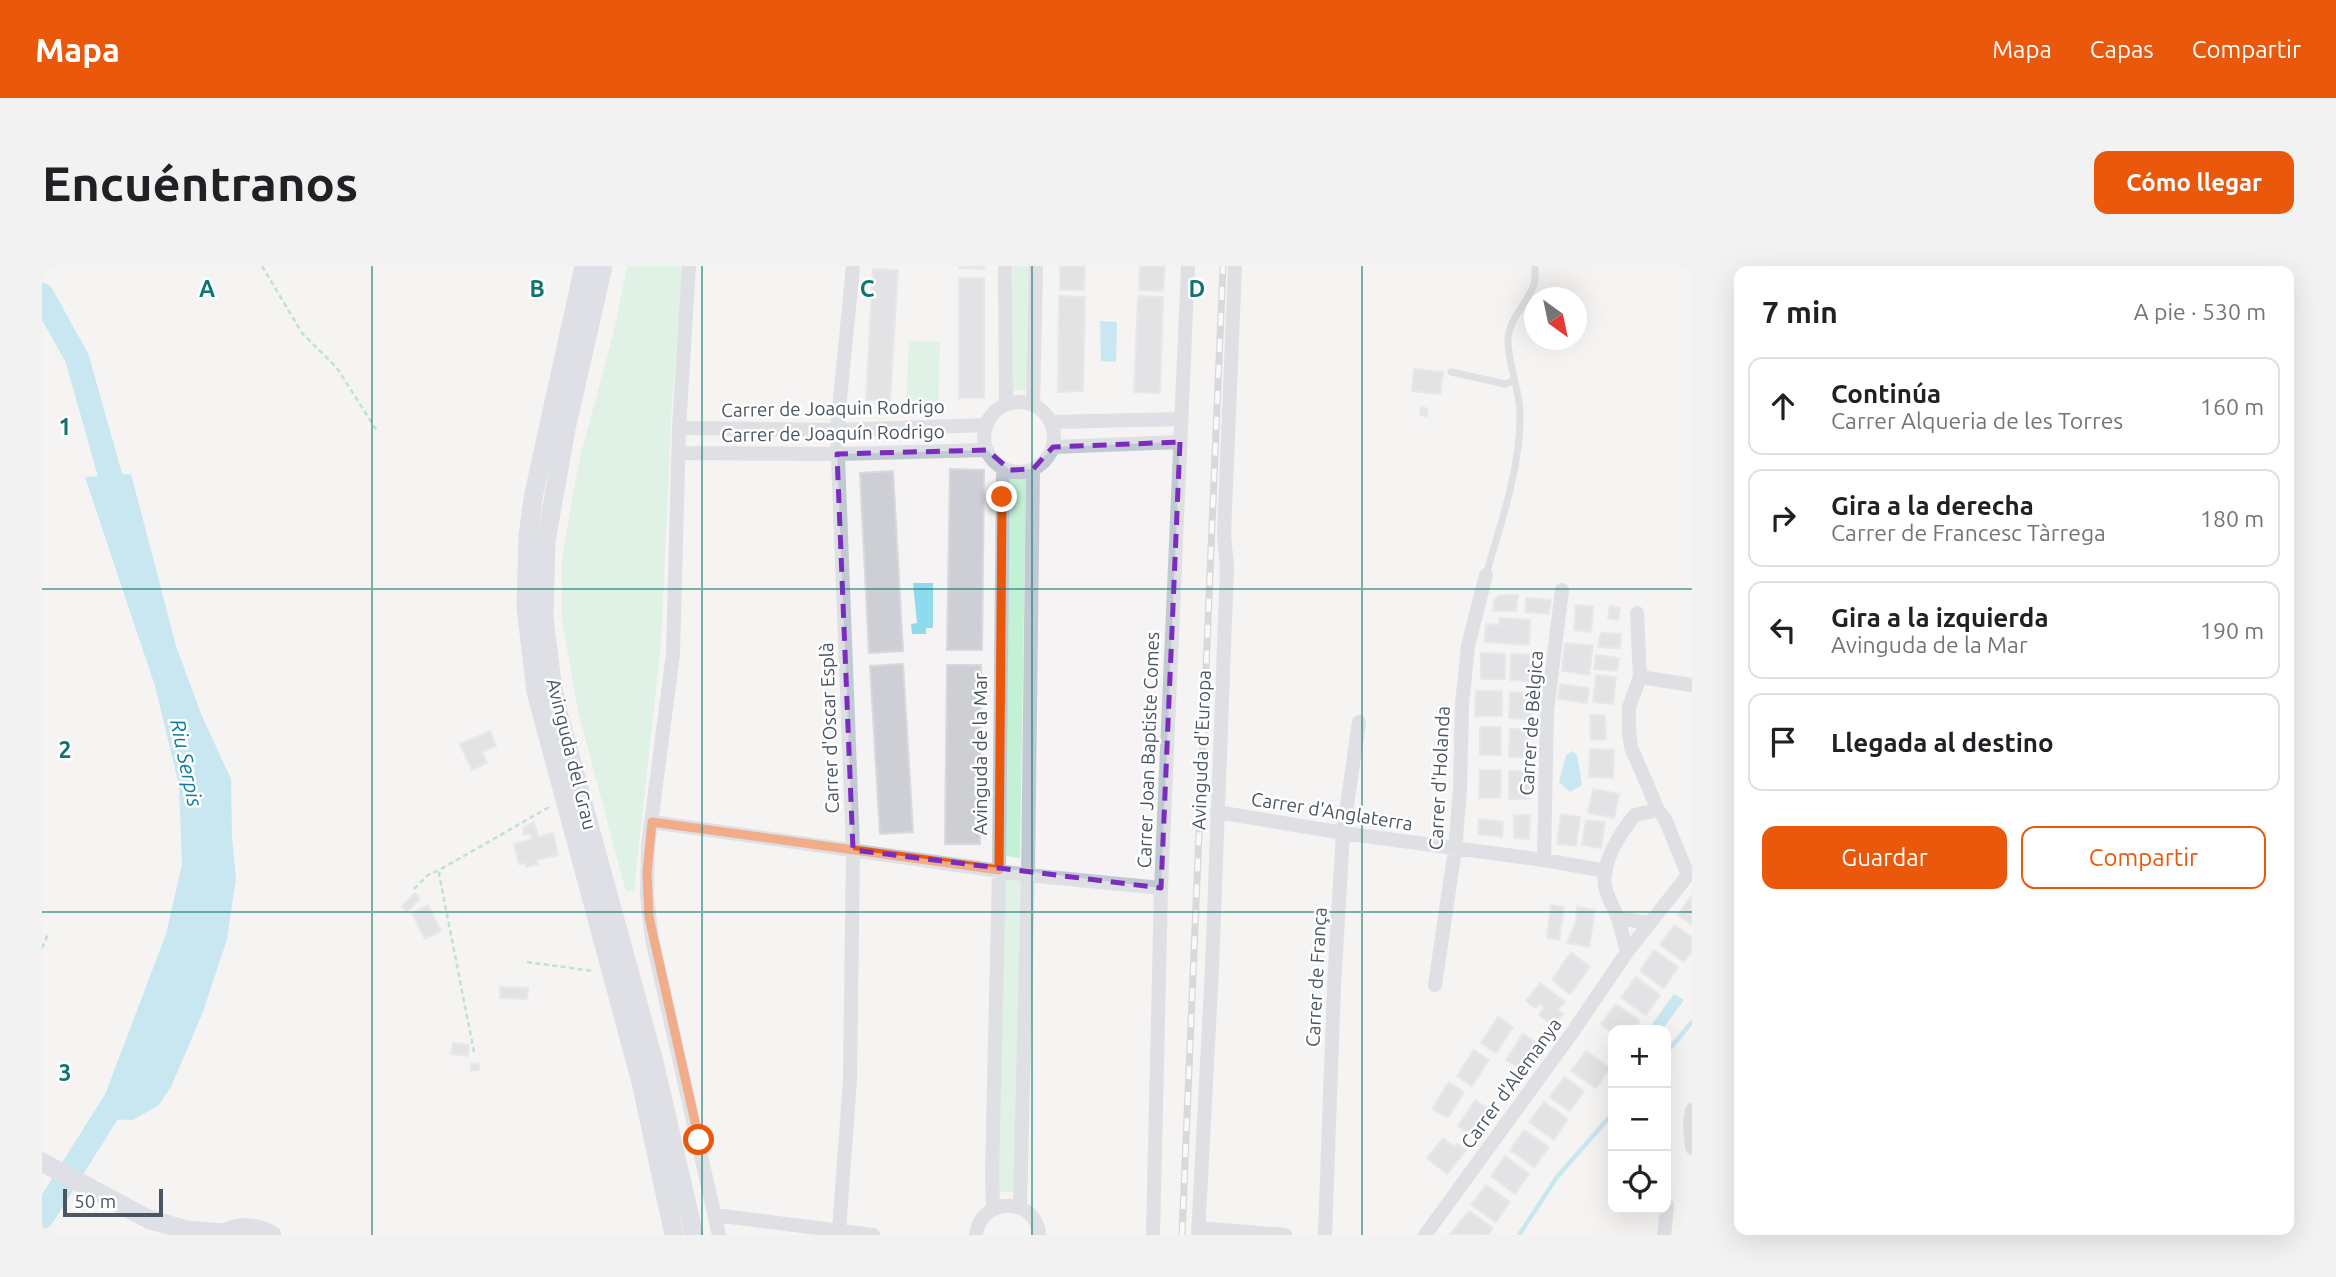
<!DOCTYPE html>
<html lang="es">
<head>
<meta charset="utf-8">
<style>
  :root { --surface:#fff; --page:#f2f2f2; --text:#202124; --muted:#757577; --line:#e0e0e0; --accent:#ea580c }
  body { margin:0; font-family:Ubuntu,sans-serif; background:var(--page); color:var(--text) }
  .controls { position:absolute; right:21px; bottom:21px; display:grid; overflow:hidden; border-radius:14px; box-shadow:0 7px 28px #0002 }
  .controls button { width:63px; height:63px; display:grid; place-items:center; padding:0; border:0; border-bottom:2px solid var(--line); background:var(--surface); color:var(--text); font:35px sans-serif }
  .compass { position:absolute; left:1482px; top:21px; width:63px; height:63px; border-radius:50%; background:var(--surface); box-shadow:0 7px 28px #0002; rotate:147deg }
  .scale { position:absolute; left:21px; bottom:18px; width:100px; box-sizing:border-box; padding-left:7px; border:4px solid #4a5661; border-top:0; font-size:19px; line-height:24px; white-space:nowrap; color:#4a5661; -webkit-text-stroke:5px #fff; paint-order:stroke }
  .stop { position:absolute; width:21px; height:21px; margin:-16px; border:5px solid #ea580c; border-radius:50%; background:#fff }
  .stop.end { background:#ea580c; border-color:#fff; box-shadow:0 2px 7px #0008 }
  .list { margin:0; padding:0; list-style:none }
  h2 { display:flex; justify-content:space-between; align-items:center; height:91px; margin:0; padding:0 28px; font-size:30px }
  h2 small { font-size:23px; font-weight:400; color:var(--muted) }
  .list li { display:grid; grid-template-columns:46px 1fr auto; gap:21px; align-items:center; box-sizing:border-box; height:98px; margin:0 14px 14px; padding:0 14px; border:2px solid var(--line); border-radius:14px }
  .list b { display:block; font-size:26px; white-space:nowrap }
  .list p { margin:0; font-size:23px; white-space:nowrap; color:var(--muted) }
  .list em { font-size:23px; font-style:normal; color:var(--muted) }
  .actions { display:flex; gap:14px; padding:21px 28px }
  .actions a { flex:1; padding:16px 0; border:2px solid var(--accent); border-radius:14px; text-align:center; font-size:24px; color:var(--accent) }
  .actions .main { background:var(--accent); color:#fff }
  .icon { flex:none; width:38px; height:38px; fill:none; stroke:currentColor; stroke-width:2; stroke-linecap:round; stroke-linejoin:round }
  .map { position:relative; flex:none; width:1650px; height:969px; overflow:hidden; border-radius:14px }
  header { display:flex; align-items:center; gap:42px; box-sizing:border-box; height:98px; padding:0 35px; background:var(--accent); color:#fff }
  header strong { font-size:33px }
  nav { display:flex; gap:38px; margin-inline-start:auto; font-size:24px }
  .intro { display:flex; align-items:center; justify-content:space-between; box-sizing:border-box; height:168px; padding:0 42px }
  h1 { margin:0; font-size:49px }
  .button { padding:18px 32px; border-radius:14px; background:var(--accent); color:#fff; font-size:24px; font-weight:700 }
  main { display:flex; gap:42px; padding:0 42px }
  aside { flex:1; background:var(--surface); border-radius:14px; box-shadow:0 7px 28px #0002 }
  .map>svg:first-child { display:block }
  .green { fill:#c3f1d5 }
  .water { fill:#90daee }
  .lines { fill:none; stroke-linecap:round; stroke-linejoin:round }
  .stream { stroke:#90daee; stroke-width:4.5 }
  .river { stroke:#90daee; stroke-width:24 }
  .building { fill:#cdcfd5; stroke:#d7d9de; stroke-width:2 }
  .path { stroke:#7ad0a6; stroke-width:2.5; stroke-dasharray:5 3.5; stroke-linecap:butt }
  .lane { stroke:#c1cad2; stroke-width:7 }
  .street { stroke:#c1cad2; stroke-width:14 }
  .secondary { stroke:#c1cbd6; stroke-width:19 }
  .rail-casing { stroke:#b5b8bd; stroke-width:7 }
  .rail { stroke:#fff; stroke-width:4.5; stroke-dasharray:13; stroke-linecap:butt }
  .route { stroke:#ea580c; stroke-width:9 }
  .marked { fill:none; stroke:#7b2cbf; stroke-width:5; stroke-dasharray:14 9; stroke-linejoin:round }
  .grid { fill:none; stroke:#0f766e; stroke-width:2; stroke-opacity:0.55 }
  .labels { text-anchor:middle; stroke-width:5; stroke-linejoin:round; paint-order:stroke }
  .street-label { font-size:19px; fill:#4a5661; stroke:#fff }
  .water-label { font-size:21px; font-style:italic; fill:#0c7c9b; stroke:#fff }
  .grid-label { font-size:23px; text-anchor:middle; font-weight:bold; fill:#0f766e; stroke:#fff; stroke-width:5; stroke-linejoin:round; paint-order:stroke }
</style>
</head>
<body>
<header>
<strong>Mapa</strong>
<nav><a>Mapa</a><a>Capas</a><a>Compartir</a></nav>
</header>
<div class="intro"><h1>Encuéntranos</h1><a class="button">Cómo llegar</a></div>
<main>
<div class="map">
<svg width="1650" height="969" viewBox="0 0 1650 969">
  <rect width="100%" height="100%" fill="#f5f3f3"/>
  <path class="green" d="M585,0H642L630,134L619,379L592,624L584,626L536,445L520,354V294L531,227L539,188L572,65Z
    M971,0H987L985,124L970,125Z
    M867,75L898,76L896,138H864Z
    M984,207L978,592L963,590L968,208Z
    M962,614L979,615L973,926H955Z"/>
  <path class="water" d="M1058,55L1075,56L1074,96L1059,95Z
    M89,208L134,380L159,448L189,513L190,572L194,612L185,673L161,746L129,821L116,840L90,854L62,853L58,842L124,668L140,598L137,519L113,420L43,211Z
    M871,317H891V362H884V368H870L869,358L875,357Z
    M1530,485L1535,489L1540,519L1528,526L1517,516L1524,489Z
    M1632,728L1642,734L1620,764H1612L1608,761Z"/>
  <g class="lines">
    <path class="stream" d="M1624,787L1650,756
      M1477,969L1515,911L1571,847"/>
    <path class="river" d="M0,29L35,92L77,241
      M0,951L80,824"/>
  </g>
  <path class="building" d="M917,0H942V3L917,2Z
    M1018,0H1043L1042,24H1018Z
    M1098,0H1123L1121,25L1097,24Z
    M831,3L856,4L848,135L824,134Z
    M917,12H942V132H917Z
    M1017,30L1043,31L1041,125L1016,126Z
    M1096,30L1121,31L1118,127L1092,126Z
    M1372,103L1401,106L1398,128L1370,125Z
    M1379,141L1386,143L1385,150L1378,149Z
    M908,203L942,204L940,384H905Z
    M851,205L861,385L827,387L818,207Z
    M1458,329H1476L1474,345H1451L1452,334Z
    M1484,332L1509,334L1507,348L1483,346Z
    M1534,339L1551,341L1549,366L1532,364Z
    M1568,340L1578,342L1576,354L1566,352Z
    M1457,352L1488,354L1487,379L1443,376L1444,358L1457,359Z
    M1559,367L1579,368L1578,382L1556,381Z
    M1523,377L1551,380L1547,409L1520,405Z
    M1439,387L1463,388V413H1439Z
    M1469,388L1493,389L1492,416L1468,414Z
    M1554,389L1577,392L1575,405L1552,403Z
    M861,398L871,566L838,568L828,400Z
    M905,399H939L938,578H903Z
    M1554,409L1574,411L1571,438L1551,436Z
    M1518,418L1547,422L1545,437L1516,433Z
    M1434,425H1460V450H1433Z
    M1468,426L1490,427L1489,453L1467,452Z
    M1548,449H1563L1564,473L1549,474Z
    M1438,461H1459V489H1438Z
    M1468,463H1488V491H1467Z
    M448,465L454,480L440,486L445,497L430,504L418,478Z
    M1548,483L1572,484L1571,512L1547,511Z
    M1438,504H1459L1458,532H1437Z
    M1467,505H1488V533H1467Z
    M1551,523L1577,528L1572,552L1546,547Z
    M1519,548L1538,551L1534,580L1515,578Z
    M1472,549H1488L1487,573L1472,572Z
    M1437,553L1461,556L1460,571L1436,568Z
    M1544,554L1563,556L1559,582L1540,579Z
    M492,556L496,571L511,567L516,589L494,594L496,598L484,601L483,597L477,598L472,578L490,573L489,567L482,569L481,562Z
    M373,627L378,633L365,646L360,640Z
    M1650,629V659L1636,649Z
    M386,639L399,665L383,673L370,647Z
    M1509,639L1522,641L1517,674L1505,672Z
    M1535,641L1553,644L1547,681L1525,677L1534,656Z
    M1632,659L1650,671V685L1642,696L1618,679Z
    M1612,684L1636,701L1622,722L1598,705Z
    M1529,686L1548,701L1528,728L1510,714Z
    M1594,711L1618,729L1604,749L1579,732Z
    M1498,717L1523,736L1516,744L1521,748L1512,760L1497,749L1502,741L1497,738L1494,742L1484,735Z
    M458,721L486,722L485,733L458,732Z
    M1574,738L1598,755L1592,764H1571V767L1559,758Z
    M1456,751L1471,761L1454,787L1439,777Z
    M1481,768L1496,778L1479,803L1464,794Z
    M411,777L427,779L426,790L409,788Z
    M1432,784L1447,794L1430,820L1415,810Z
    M1544,785L1568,802L1554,822L1529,805Z
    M429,797L437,798V804H429Z
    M1522,811L1542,825L1528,845L1508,831Z
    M1407,816L1422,826L1406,852L1390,843Z
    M1433,834L1448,844L1431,870L1416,860Z
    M1502,836L1526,853L1512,874L1487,856Z
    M1482,864L1507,881L1492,901L1468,884Z
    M1401,872L1413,881L1415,878L1424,884L1405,908L1385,892Z
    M1463,890L1487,908L1473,928L1449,910Z
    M1444,919L1468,936L1454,956L1429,939Z
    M1427,945L1451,962L1446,969L1408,968Z"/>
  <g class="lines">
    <path class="path" d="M220,0L260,67L295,102L335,165
      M372,623L386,609L399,603
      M0,682L6,668
      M485,696L551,705
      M432,786L397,608L399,603L509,540"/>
    <path class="lane" d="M1409,106L1463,118L1471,115
      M1444,309C1458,260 1478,203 1478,152C1479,125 1466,101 1466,74C1466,55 1484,38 1491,21C1494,15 1493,7 1493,0"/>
    <path class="street" d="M647,0L637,162L631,388L606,580L605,630L610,673L677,969
      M963,0L964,139
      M942 171a35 35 0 1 1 70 0a35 35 0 1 1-70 0Z
      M991,139L994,0
      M1009,156L1139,153
      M637,162L795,164L945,159
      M1011,181L1138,176
      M637,187L795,188L945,184
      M1595,347L1598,411L1587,441V465L1589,481L1616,544
      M1598,411L1650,419
      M1175,546L1301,567L1502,594L1564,605
      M610,556L986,609L1119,622
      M1502,594L1505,445L1520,324
      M1576,652L1585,686
      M1393,719L1413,583L1418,524L1420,438L1426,380L1444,309
      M1650,844L1648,857L1650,882
      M978,941L986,609L991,203
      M951,942L950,908L957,604L961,202
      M673,949L831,969
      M1157,962L1243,969
      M797,964L808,814L811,584L795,164L811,0
      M934,969C938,930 995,930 997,969
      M1111,969L1119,622L1146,0
      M1156,969L1170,702L1185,301L1182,269L1193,0
      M1283,969L1292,719L1301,567L1317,456
      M1383,969L1530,767L1585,686L1646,609L1623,553L1616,544L1593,549C1579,566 1559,596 1563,620C1565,631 1572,642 1576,652L1607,657
      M1622,969L1625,939"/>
    <path class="secondary" d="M542,0L492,227L486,269L484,342L494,426L599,816L632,969
      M561,0L524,163L504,275L502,352L510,417L516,446L612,796L652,969
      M0,896L106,953L144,964L181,967
      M178,969C196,959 213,960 230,969"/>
    <g class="rail-casing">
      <path id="rail" d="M1140,969L1181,0"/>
    </g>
    <use href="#rail" class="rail"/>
  </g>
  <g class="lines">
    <path class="route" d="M657,874L607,651L605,607L610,556L957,604L960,231"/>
  </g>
  <path d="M0 0H1650V969H0ZM1138,176L1119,622L811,584L795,188L945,184L968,204L991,203L1011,181Z" fill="#f5f3f3" fill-opacity=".55" fill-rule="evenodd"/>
  <path class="marked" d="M1138,176L1119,622L811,584L795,188L945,184L968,204L991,203L1011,181Z"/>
  <path class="grid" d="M330,0V969M660,0V969M990,0V969M1320,0V969M0,323H1650M0,646H1650"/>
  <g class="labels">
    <g class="street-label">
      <text transform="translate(791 142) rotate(-1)" y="7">Carrer de Joaquin Rodrigo</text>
      <text transform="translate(791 167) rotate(-1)" y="7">Carrer de Joaquín Rodrigo</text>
      <text transform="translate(1489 457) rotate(-86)" y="7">Carrer de Bèlgica</text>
      <text transform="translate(787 462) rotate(-92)" y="7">Carrer d'Oscar Esplà</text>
      <text transform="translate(1106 484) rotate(-88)" y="7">Carrer Joan Baptiste Comes</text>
      <text transform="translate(1159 484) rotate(-88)" y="7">Avinguda d'Europa</text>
      <text transform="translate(530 488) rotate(76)" y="7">Avinguda del Grau</text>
      <text transform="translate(938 488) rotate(-90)" y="7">Avinguda de la Mar</text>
      <text transform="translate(1397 512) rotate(-87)" y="7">Carrer d'Holanda</text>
      <text transform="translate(1290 545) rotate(9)" y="7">Carrer d'Anglaterra</text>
      <text transform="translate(1274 711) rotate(-87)" y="7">Carrer de França</text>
      <text transform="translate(1469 817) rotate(-54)" y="7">Carrer d'Alemanya</text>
    </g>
    <g class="water-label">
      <text transform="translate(144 497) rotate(78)" y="7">Riu Serpis</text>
    </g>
  </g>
  <g class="grid-label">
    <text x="165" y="31">A</text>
    <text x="495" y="31">B</text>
    <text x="825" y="31">C</text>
    <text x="1155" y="31">D</text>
    <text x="23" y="169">1</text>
    <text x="23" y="492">2</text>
    <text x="23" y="815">3</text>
  </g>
</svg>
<div class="controls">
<button>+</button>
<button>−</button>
<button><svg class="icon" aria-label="locate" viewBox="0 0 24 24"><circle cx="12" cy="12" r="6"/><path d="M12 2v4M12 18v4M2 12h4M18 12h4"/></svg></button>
</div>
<svg class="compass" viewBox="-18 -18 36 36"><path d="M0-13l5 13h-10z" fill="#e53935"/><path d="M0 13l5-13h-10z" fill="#757577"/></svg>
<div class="scale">50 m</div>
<div class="stop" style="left:657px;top:874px"></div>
<div class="stop end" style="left:960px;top:231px"></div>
</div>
<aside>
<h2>7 min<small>A pie · 530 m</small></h2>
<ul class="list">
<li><svg class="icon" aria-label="ahead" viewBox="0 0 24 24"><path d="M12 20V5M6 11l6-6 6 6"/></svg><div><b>Continúa</b><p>Carrer Alqueria de les Torres</p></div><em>160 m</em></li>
<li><svg class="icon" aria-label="right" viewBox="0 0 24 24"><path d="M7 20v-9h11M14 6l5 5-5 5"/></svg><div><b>Gira a la derecha</b><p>Carrer de Francesc Tàrrega</p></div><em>180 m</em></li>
<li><svg class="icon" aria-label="left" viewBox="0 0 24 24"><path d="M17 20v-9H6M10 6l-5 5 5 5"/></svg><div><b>Gira a la izquierda</b><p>Avinguda de la Mar</p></div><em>190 m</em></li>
<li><svg class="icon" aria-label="arrive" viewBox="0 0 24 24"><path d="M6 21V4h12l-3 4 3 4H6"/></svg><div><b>Llegada al destino</b></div></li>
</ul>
<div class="actions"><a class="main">Guardar</a><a>Compartir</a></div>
</aside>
</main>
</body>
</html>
